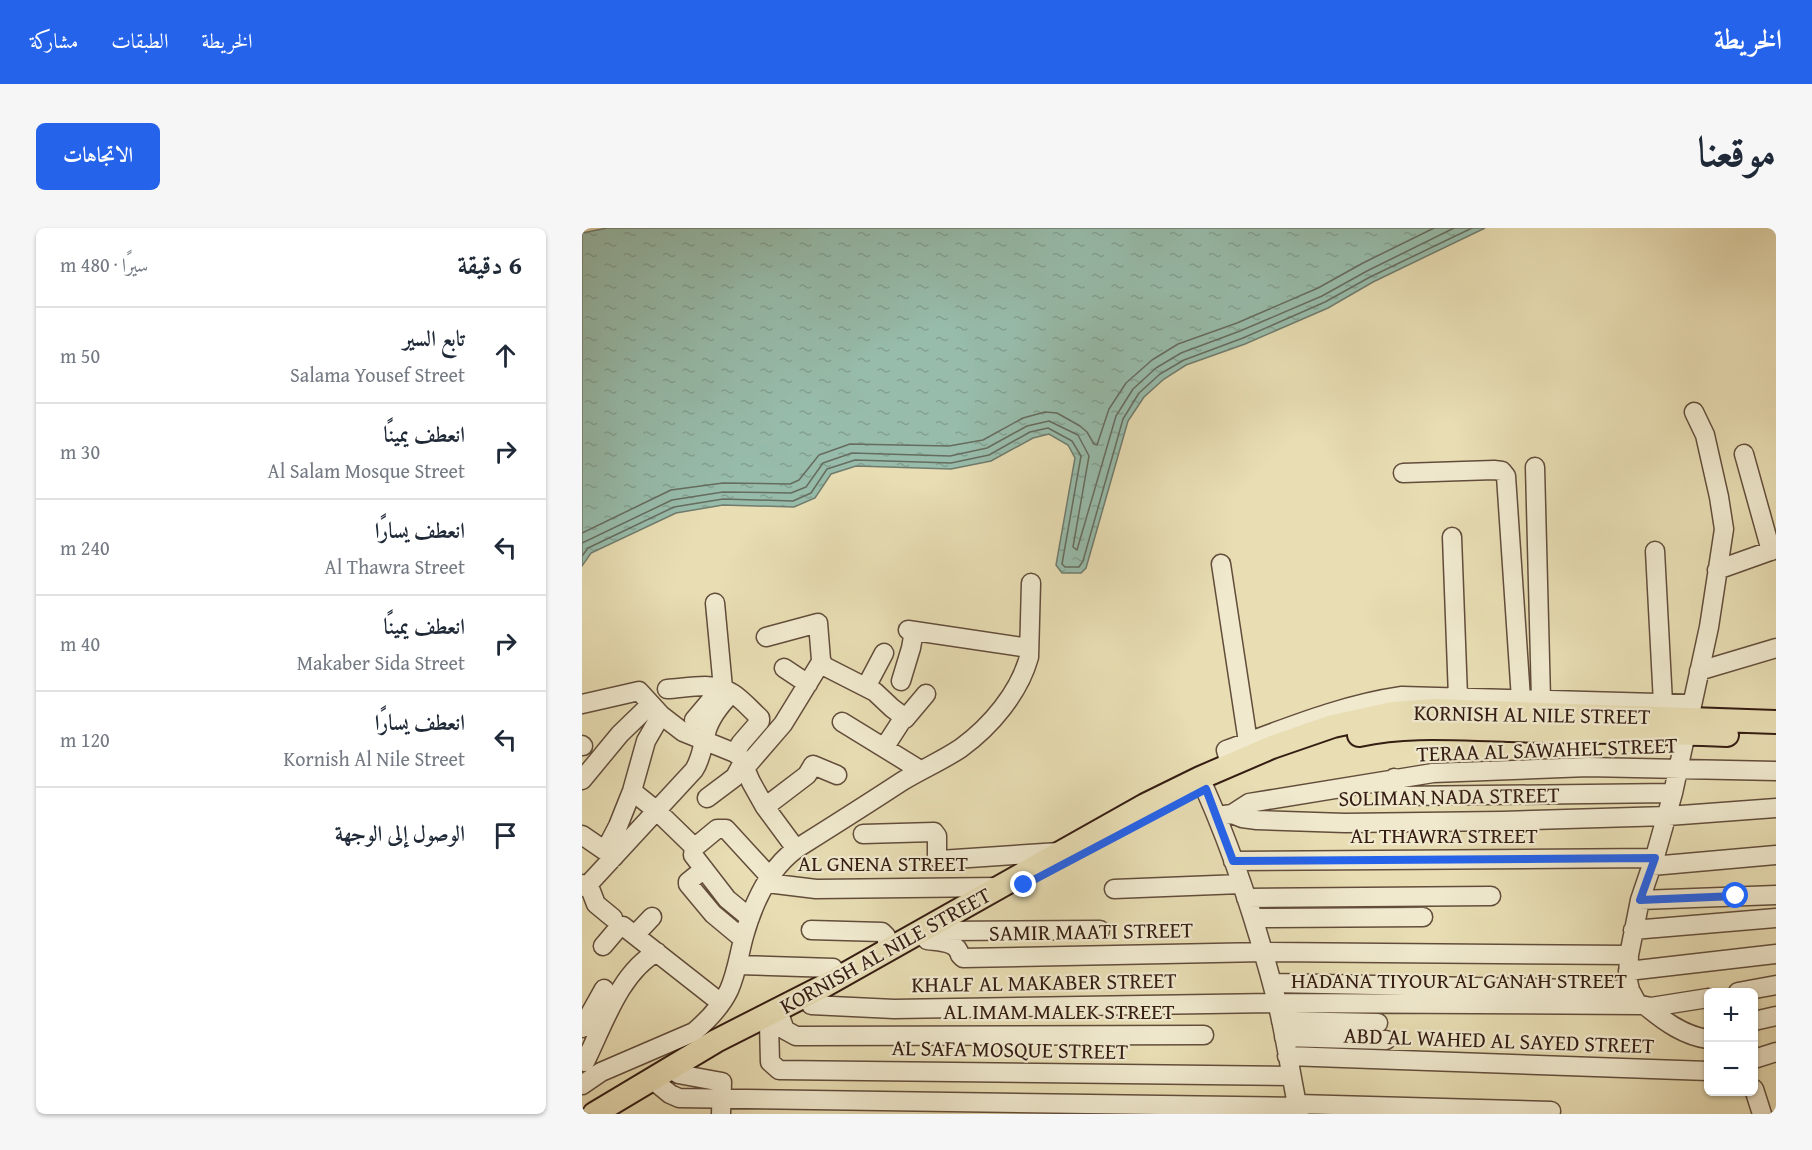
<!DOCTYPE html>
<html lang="ar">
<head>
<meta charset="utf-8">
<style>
  :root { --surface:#fff; --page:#f6f6f7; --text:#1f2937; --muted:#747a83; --line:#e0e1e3; --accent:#2563eb }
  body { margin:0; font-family:"Gentium Book Plus",Amiri,serif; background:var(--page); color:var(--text); direction:rtl }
  .controls { position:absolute; right:18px; bottom:18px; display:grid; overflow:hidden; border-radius:9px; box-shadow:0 2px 4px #0004 }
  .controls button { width:54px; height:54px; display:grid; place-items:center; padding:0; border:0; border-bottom:2px solid var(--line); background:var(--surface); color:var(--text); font:30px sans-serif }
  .stop { position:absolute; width:18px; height:18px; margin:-14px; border:4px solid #2563eb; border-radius:50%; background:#fff }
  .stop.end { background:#2563eb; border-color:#fff; box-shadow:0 2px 6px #0008 }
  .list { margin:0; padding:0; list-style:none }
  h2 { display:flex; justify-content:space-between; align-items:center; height:78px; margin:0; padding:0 24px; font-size:26px }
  h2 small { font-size:20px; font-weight:400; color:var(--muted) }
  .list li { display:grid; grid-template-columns:39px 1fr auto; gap:18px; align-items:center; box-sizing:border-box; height:96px; padding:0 24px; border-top:2px solid var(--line) }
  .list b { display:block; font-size:22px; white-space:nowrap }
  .list p { margin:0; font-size:20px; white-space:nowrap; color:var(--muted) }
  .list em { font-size:20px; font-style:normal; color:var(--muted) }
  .icon { flex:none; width:33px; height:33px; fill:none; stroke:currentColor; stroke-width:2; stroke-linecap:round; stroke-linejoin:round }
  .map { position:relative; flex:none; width:1194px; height:886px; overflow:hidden; direction:ltr; border-radius:9px }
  header { display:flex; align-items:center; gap:36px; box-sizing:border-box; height:84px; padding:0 30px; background:var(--accent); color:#fff }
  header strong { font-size:28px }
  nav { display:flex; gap:33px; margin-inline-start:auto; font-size:21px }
  .intro { display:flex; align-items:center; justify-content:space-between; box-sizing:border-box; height:144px; padding:0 36px }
  h1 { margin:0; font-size:42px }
  .button { padding:15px 27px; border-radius:9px; background:var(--accent); color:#fff; font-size:21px; font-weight:700 }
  main { display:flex; gap:36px; padding:0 36px }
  aside { flex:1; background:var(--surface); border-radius:9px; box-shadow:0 2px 4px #0004 }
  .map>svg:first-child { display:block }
  .water { fill:url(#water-ripples); stroke:#707c6e; stroke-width:1.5 }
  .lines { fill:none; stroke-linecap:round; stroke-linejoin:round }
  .shore { stroke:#666c5f; stroke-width:1.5 }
  .minor-casing { stroke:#624d3b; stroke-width:21 }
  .major-casing { stroke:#351d13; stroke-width:26 }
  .minor { stroke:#f0e9ce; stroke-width:18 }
  .major { stroke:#e8ddb3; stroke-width:22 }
  .route { stroke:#2563eb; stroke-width:8 }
  .labels { text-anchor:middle; stroke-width:4.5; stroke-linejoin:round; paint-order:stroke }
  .street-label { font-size:22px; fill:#351d13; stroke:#f0e9ce }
</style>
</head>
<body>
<header>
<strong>الخريطة</strong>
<nav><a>الخريطة</a><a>الطبقات</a><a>مشاركة</a></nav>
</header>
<div class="intro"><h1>موقعنا</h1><a class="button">الاتجاهات</a></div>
<main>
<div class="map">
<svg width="1194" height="886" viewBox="0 0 1194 886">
  <defs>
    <pattern id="water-ripples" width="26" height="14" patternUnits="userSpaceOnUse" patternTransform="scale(1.5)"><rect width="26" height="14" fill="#97bcab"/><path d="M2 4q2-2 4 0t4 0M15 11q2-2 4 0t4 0" fill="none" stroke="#83a192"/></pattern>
  </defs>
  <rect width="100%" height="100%" fill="#e8ddb3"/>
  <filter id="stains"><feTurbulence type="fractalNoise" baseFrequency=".00333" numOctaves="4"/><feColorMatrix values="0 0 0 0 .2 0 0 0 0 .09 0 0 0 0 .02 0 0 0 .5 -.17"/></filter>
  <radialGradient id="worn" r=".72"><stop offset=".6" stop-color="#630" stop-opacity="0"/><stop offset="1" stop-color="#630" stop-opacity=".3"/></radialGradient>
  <path class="water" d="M25,0H903L791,54L746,80L663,116L604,137L582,151L562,169L546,193L504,340L499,345H480L474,337L493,230L486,217L467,206L451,210L409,233L369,241L274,238L249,246L233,270L212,279L141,277L94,285L9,325L0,338V5Z"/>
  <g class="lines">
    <path class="shore" d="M0,305L89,262L141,255L208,256L217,252L237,227L268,216L367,218L401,212L441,190L463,184L475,185L498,198L505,204L512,216L515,217L527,181L544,155L570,132L596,116L655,95L736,60L781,35L852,0
      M0,315L90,272L141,264L209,265L224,259L241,235L270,225L368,228L405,220L445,198L467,193L496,207L507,228L491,319L495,322L534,188L551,161L574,140L599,125L658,103L740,68L785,43L872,0
      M0,328L6,320L92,279L141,271L211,273L229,265L245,241L273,232L369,235L407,227L448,204L466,200L490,213L499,228L480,336L483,339H497L501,333L541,191L557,165L578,146L602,132L661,110L743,74L788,49L890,0"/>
    <g class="minor-casing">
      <path id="minor" d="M1162,226L1189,323
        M953,239L959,471
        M821,245L912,242L920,243L924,248L939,471
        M870,309L876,469
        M1073,323L1081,475
        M639,336L666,514
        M1135,342L1194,321
        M133,375L141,460
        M326,402L447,420
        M184,409L236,395L239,432L242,438L293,464L310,480L322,489L302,520
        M202,440L226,456
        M1117,443L1194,420
        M319,453L329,420L332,403
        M284,459L302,425
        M85,461C105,460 133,453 150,465C160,471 169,482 178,490V493L159,515L153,525
        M0,476L57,463L79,487L101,504L153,525L158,529L169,554L183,579L214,621
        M323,491L344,466
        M112,492L134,466
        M260,494L338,542
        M0,517L1,518
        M648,536L644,522C702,501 758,477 820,468L1110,476
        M163,540L201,496L239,434
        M812,550L813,563L819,568L1091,565
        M0,552L38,506L69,476
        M623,561C653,629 676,701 695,774C704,811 709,849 717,886
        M50,563L75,583L110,617L112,620L111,627L145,671L168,690
        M125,570L153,549L161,534
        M183,579L225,547L231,537L255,547
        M650,586L660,590L675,592L763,595L920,593L1086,588L1194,580
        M635,588L650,586L667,575L851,545L1006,539L1194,543
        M281,606L352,604L355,608V629L358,632L477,624
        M0,607L32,629
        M112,620L135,601H144L188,649
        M23,623L36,598L50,563L64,513L79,487
        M651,633L1073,630
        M1070,638L1194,627
        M122,641L106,654V656L131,686L161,711
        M185,655L234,661L417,659
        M0,656L9,663L14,676L31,690
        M4,659L112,542C120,530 120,518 124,505C128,489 139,476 150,465
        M532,661L659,656
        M664,670L909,668
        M1058,672L1194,667
        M671,690L841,689
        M229,702L300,704L304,708L307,723
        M1051,702L1194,690
        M361,703L518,702
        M53,707L70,689
        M345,712C357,714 375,713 378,727L381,730L682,724L1047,727
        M21,718L38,698H41L139,775
        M156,737L251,740L258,750
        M1046,743L1194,726
        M690,755L1048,762
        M1156,764L1194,757
        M229,777L312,781L695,775L1059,777L1069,779L1126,770
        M1059,777L1055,775L1048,762L1046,753L1047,727L1058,672L1074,625L1091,565L1127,399L1142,301L1137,269L1123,207L1112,184
        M1065,779C1083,794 1103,808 1126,811
        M199,791L203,802L214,808L622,807
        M699,793L796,795
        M1172,793L1194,788
        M187,796L188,834L197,842L709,848
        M0,800L22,761
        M702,809L804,812
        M705,828L1126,843
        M1172,831L1194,824
        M3,834C21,798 38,744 75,724
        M96,846L140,854L139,886
        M0,857L19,844L112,804C126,792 139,779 147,762C155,744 157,726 162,708C171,676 187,641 214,621C249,599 284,577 319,554C338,542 360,533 379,520C409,498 437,465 447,429L449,355
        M77,857L88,866L97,870L716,879
        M1172,861L1180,886
        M715,876L969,883"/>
    </g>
    <g class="major-casing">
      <path id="major" d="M777,507C828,496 876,501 927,502C1000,504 1073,504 1145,507
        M12,886L134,813L242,758L563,577L618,550L690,519L751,498L811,485L853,482L1194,494"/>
    </g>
    <use href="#minor" class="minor"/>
    <use href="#major" class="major"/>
  </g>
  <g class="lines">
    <path class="route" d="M442,657L624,561L651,633L1073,630L1058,672L1154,668"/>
  </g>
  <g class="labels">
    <g class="street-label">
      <text transform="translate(950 486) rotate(1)" y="8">KORNISH AL NILE STREET</text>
      <text transform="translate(965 521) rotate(-2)" y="8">TERAA AL SAWAHEL STREET</text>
      <text transform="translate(867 568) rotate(-1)" y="8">SOLIMAN NADA STREET</text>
      <text x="862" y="615">AL THAWRA STREET</text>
      <text x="301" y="643">AL GNENA STREET</text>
      <text transform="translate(509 703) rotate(-1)" y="8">SAMIR MAATI STREET</text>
      <text transform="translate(303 722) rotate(-29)" y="8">KORNISH AL NILE STREET</text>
      <text x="877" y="760">HADANA TIYOUR AL GANAH STREET</text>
      <text transform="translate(462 754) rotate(-1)" y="8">KHALF AL MAKABER STREET</text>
      <text x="477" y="791">AL IMAM MALEK STREET</text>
      <text transform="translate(917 812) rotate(2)" y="8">ABD AL WAHED AL SAYED STREET</text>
      <text transform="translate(428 821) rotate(1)" y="8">AL SAFA MOSQUE STREET</text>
    </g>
  </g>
  <rect width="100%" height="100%" filter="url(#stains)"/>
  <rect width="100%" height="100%" fill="url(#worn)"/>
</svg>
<div class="controls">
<button>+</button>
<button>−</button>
</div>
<div class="stop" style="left:1154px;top:668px"></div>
<div class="stop end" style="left:442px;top:657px"></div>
</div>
<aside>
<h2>6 دقيقة<small>سيرًا · 480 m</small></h2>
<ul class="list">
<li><svg class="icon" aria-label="ahead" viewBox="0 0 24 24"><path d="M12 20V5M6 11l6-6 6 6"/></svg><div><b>تابع السير</b><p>Salama Yousef Street</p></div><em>50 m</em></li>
<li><svg class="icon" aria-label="right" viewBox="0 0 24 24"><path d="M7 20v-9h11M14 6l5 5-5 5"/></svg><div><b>انعطف يمينًا</b><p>Al Salam Mosque Street</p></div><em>30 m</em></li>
<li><svg class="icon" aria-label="left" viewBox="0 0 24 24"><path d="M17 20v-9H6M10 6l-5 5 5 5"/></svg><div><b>انعطف يسارًا</b><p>Al Thawra Street</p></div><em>240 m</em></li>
<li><svg class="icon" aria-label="right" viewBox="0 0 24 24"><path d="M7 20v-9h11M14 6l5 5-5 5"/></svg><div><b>انعطف يمينًا</b><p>Makaber Sida Street</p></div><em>40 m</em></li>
<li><svg class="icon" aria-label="left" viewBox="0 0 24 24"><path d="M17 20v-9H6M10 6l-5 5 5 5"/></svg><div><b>انعطف يسارًا</b><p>Kornish Al Nile Street</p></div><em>120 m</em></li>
<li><svg class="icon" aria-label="arrive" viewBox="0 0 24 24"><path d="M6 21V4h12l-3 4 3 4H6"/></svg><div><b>الوصول إلى الوجهة</b></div></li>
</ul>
</aside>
</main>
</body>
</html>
